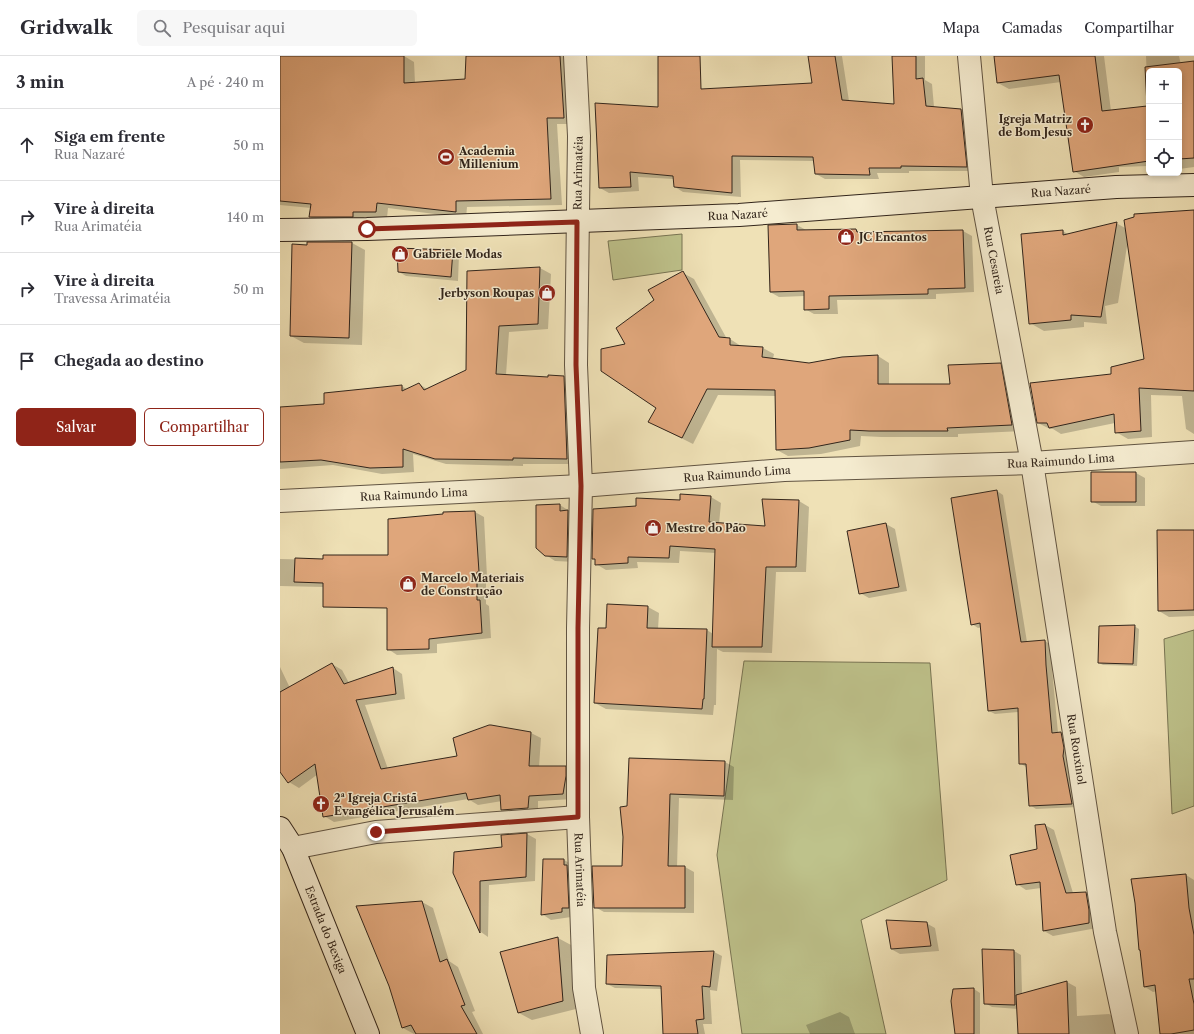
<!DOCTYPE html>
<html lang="pt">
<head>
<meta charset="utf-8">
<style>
  :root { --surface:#fff; --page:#f7f7f7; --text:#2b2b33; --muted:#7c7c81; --line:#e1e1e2; --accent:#8f2418 }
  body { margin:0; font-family:"Libre Caslon Text",serif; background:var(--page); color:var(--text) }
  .controls { position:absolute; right:12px; top:12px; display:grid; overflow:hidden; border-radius:6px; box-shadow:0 2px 6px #0003 }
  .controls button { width:36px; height:36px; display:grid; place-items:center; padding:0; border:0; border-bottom:1px solid var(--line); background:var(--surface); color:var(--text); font:20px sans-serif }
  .stop { position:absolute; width:12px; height:12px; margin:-9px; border:3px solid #8f2418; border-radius:50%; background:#fff }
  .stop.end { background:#8f2418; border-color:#fff; box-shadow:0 1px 4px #0008 }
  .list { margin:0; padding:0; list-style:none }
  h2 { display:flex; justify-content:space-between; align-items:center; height:52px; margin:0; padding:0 16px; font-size:17px }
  h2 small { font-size:13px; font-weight:400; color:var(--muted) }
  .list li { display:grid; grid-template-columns:26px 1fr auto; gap:12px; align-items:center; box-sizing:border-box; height:72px; padding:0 16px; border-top:1px solid var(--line) }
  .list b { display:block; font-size:15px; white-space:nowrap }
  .list p { margin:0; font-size:13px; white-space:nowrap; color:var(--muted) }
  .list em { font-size:13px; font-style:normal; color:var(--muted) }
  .actions { display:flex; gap:8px; padding:12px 16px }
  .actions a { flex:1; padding:9px 0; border:1px solid var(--accent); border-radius:6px; text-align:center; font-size:14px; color:var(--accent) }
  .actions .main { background:var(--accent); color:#fff }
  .icon { flex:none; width:22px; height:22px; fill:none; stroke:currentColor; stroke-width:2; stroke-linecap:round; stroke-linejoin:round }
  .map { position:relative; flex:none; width:914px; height:978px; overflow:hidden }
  header { display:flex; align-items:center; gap:24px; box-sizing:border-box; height:56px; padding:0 20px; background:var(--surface); border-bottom:1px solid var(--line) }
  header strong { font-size:19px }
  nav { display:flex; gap:22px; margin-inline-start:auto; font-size:14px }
  .search { width:280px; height:36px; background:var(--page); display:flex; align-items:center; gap:10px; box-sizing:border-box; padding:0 14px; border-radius:6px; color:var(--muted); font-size:15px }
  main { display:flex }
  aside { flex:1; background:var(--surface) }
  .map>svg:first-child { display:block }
  .green { fill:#bec28b; stroke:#787453 }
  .shadow { fill:#0003 }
  .building { fill:#dfa67b; stroke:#32251b }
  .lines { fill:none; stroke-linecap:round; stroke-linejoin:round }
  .street-casing { stroke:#615442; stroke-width:24 }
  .secondary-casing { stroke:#32251b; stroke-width:24 }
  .street { stroke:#f5ecd0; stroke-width:22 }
  .secondary { stroke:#f5ecd0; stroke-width:22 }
  .route { stroke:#8f2418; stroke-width:5 }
  .labels { text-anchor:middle; stroke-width:3; stroke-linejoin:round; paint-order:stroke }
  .poi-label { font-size:11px; font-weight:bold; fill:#32251b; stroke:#f5ecd0; text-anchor:start }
  .street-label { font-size:11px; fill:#32251b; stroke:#f5ecd0 }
</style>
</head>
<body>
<header>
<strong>Gridwalk</strong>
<div class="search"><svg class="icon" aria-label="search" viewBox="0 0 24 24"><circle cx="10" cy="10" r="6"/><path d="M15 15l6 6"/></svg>Pesquisar aqui</div>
<nav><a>Mapa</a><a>Camadas</a><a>Compartilhar</a></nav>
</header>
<main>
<aside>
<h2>3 min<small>A pé · 240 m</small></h2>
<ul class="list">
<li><svg class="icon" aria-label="ahead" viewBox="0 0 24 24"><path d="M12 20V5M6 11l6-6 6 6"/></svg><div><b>Siga em frente</b><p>Rua Nazaré</p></div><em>50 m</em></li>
<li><svg class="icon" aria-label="right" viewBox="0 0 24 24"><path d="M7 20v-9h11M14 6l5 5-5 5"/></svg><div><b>Vire à direita</b><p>Rua Arimatéia</p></div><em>140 m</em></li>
<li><svg class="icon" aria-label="right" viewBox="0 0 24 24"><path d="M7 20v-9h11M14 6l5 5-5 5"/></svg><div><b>Vire à direita</b><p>Travessa Arimatéia</p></div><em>50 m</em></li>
<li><svg class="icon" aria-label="arrive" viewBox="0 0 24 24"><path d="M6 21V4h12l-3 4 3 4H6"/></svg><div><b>Chegada ao destino</b></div></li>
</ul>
<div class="actions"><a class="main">Salvar</a><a>Compartilhar</a></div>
</aside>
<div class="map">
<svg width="914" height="978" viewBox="0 0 914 978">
  <rect width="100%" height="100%" fill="#efe1b6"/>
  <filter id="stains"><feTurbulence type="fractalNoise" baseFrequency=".005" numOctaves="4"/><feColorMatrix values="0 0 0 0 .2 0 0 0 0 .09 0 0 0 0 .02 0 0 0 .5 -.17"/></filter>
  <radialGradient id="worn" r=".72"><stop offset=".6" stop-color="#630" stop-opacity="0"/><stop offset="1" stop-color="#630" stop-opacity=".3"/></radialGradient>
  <path class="green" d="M402,178V214L333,224L328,185Z
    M914,574V750L892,758L884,583Z
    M464,605L650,607L667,824L581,864L606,978H462L437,799Z"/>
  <path class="shadow" d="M5,0H124L134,6L135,27L186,24L187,0H290L294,68H277L282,149L187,151L186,162L108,152L107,162L84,161L83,166L41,167L30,161L31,152L0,149V1Z
    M379,0H413L416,36L533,28L529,0H562L569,45L615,49L613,0H645V24L652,28L654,51L681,54L689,59L695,115H629V117H597L599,123H545L536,118L534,105L460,104L461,141L403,136L395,131L394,123L358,121L359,135L329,137L320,132L379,52Z
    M714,0H824L831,55L868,51L866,0H899L914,70V111L899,113V15H869V110L839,111V116L804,121L794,115L781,26L729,33L718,27Z
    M914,158V227L848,184L838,247L825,250L827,268L804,266V271L764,275L750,267L783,175L789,179L836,167L847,173Z
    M517,169L526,174H576L583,177L683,175L692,180L694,236L656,238V243L557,244L558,258H534L525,253V240L499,241L490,236Z
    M28,187H72L85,194L82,289L24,287L11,280Z
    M173,195L179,199L178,225L126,220L119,216Z
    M260,212L271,218L268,273L229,276L226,319L269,322L284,321L294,327L298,408H243V410L166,408L133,398L134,416L102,418L53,409L0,413V352L45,349L122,330L128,334L139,328L147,333L187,314L188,216Z
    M403,217L414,223L447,283H450L461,290L483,292L494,298L493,303L529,308L598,300L609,307V329H671L720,308L732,315L743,375L678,378V381H601L581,380L580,390L541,398L508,400L497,394L496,340L438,339L413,388L381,372L378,351L346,289L375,244Z
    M914,259V378L906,373L902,340L871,339L872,381L848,383L836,376L835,367L781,378L773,373H770L758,367L832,318L865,304Z
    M812,417H856L865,422V450H821L812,445Z
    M717,435L723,439L747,586L765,585L771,589L772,613L778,677H781L787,681L798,751L756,753L750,749L746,711L740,707L739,656L715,658L709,655L702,571L698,572L692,568Z
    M431,441L441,447L439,468L486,472L519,445L529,451L526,516H496L492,597L443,596L437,593L436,649H434L433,659L326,653L315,647L327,573L368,551L379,557L378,573L427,574L433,578L436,497L400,495L399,507L357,506L358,512L326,514L316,508V504L313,503L357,451Z
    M280,449L297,460L296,506L275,505L266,499Z
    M195,456L204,461L207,521H206V548L209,550L211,582L157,588V597L117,599L108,593L138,560L44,531L0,530V503L44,504L109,500Z
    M606,468L615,473L627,535L589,542L580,537Z
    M914,475V560L889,561L879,555Z
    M854,570L859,573L857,610L823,609L819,607Z
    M52,608L62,614L69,627L113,612L122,618L125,643L85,649L108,713L178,701L209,670L251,677L261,682L259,711H285L295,716L293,743L258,745V757L231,759L222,754V745L198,749L188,743L54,766L44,760L38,718L19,732L9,726L0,715V611L10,632Z
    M350,703L445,706L454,711L453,744L399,742L397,811H405L414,816V857L324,856L315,851L343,811L348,751Z
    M765,769L774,774L793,837H806L815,842L817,872L773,880L764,875L761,832L746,834L737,828L758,793Z
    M247,778L256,783L255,825L209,829L208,881L201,876L174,817L223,792V780Z
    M284,804L293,809L291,861L271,864L262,858Z
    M906,819L914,824V978H881L877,935L873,936L865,931Z
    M142,846L153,852L169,905L178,911L195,955L192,956L203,978H137L136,977L134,978L123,972L110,930Z
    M646,867L655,872L659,895L620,898L611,893Z
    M278,882L291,889L296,953L252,964L239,957L221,897Z
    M734,895L741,899L742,938L787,926L796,931L797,960L829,958L838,963L840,978H739L738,953L712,951L705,947Z
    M434,896L442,900L437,935L430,934L432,968H423L425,978H384L382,933L335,932L327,928Z
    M694,933L700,937V978H676Z
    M560,956L569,961L575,978H530L526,969Z"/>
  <path class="building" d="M0,0H124V27L185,23L186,0H280L284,62H267L271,143L176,145V156L97,147L96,156H73V161H29L31,148L0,145Z
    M378,0H420L421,33L532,27L528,0H555L562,44L614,48L612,0H636V23L643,22L646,50L681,53L687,111L621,110V112H589L590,119L535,118L533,101L452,100V137L394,131L393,120L350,116L351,131L319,132L315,47L378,51Z
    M714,0H815L822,55L867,50L865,11L914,5V102L899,103V15H869V105L793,116L779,19L717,27Z
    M914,154V335L859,332L861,375L835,377L834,358L769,372L767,367H757L750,327L831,318V311L864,303L844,164L854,161V158Z
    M837,166L821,261L791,259V264L749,268L741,178L783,174V179Z
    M517,168V174L576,173L577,176L683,174L685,232L648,233V238L549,240V253L524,254V235L490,236L488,169Z
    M27,186H72L69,282L10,280L12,188L27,189Z
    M117,192L173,194L171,221L118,216Z
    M260,211L258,268L219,270L216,318L268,321V319L284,320L287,403L233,402V404L155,403L123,393V411L90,412L41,404L0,406V351L44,348V337L122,329V335L139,327L144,334L186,314L187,215Z
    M403,215L439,281L450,282V289L483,291L482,301L529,307L562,301L598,299V328H670L668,309L721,307L732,369L667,372L668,375H589L570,374V384L529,392L496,394L495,334L427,333L402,382L368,366L376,352L321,315V293L345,288L336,272L374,244L368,234Z
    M811,416H856V446H811Z
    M717,434L741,586L765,584L766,609L772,677L781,676L784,692L783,700L792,748L749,750L746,708H739L738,652L708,655L700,567L691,569L671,442Z
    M400,438L431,440L429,466L485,470L482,443L519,444L516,511H486L482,591H432L435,493L390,490L389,502L348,501V507L315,509V503H312L313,453L356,450V442L400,444Z
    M280,448V455L288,454L287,501L265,500L256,492V449Z
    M195,455L199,516H197V544H200L202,577L149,583V593L107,594V552L43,551V527L14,526L15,502L43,503V499H108V463L163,458V456Z
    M606,467L619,531L579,538L567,475Z
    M877,474H914V554L878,555Z
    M327,548L368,550L367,572L427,573L424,643H423L422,653L314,647L318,572H326Z
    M855,569L853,608L818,607L819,570Z
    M52,607L64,628L113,611L116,638L76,644L101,713L177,700L173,682L209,669H211L251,676L249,710H286V720L283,738L249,740L248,752L221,754L220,739L188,744L186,737L43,761L35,708L8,727L0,716V636Z
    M349,702L445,705L444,740L390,738L388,810H405V852H314L312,810H342L343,781L340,751L347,750Z
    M765,768L786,837L806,836L809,854V867L763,875L760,826L736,829L730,799L757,793L755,769Z
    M247,777L246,821L200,825V877L173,817L174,796L222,791L221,779Z
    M263,803H284V809H287L289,852H282V856L261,859Z
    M906,818L909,852L914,879V923H909L914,948V974L891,978H880L875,929L864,931L860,894H859L855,847L851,823Z
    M142,845L160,906L167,903L185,949L181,950L197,978H136L131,969L122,972L109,930L76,850Z
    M606,864L647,866L651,890L611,893Z
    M278,881L283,945L238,957L220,896Z
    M702,893L734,894L735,949L704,948Z
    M434,895L430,931L422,930L424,963L416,964L418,978H383L381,930L326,928L327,899Z
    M787,925L789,978H738L736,939Z
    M694,932V978H675L671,945L673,933Z"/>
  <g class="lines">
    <g class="street-casing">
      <g id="street">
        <path id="s1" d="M295,0L299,80L296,309L301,430L298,572V761L304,932L312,978"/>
        <path id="s2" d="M689,0L702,141L752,407L825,876L847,978"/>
        <path id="s3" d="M0,445L301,430L504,414L752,407L914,396"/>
        <path d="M13,792L96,776L298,761"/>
      </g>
    </g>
    <g class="secondary-casing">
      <g id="secondary">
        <path id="s4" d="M0,174L87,173L459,159L836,131L914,129"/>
        <path id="s5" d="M0,772L13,792L88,978"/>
      </g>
    </g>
    <use href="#street" class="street"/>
    <use href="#secondary" class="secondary"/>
  </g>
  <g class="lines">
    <path class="route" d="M87,173L297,166L296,309L301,430L298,572V761L96,776"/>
  </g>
  <defs>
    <g id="church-disc" transform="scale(0.9)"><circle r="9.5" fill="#8f2418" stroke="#f5ecd0"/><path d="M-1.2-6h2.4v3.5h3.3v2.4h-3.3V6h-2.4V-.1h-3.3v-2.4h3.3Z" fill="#fff"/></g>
    <g id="stadium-disc" transform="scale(0.9)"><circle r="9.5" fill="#8f2418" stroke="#f5ecd0"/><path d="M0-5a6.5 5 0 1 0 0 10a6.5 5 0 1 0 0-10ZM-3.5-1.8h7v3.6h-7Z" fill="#fff"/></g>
    <g id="shop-disc" transform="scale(0.9)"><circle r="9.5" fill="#8f2418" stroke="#f5ecd0"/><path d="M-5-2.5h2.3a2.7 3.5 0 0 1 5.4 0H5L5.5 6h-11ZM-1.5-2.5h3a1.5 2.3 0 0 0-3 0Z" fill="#fff"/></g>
  </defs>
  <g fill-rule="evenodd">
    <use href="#church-disc" x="805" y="69"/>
    <use href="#stadium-disc" x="166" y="101"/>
    <use href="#shop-disc" x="566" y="181"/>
    <use href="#shop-disc" x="120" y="198"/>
    <use href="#shop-disc" x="267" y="237"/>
    <use href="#shop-disc" x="373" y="472"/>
    <use href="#shop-disc" x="128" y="528"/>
    <use href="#church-disc" x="41" y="748"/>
  </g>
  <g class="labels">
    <g class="poi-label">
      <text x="792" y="67" text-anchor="end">Igreja Matriz<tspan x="792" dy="13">de Bom Jesus</tspan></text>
      <text x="179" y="99">Academia<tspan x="179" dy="13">Millenium</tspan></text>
      <text x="579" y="185">JC Encantos</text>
      <text x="133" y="202">Gabriele Modas</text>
      <text x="254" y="241" text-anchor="end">Jerbyson Roupas</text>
      <text x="386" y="476">Mestre do Pão</text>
      <text x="141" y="526">Marcelo Materiais<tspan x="141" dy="13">de Construção</tspan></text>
      <text x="54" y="746">2ª Igreja Cristã<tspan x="54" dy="13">Evangélica Jerusalém</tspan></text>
    </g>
    <g class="street-label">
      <text transform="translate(298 117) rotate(-89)" y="4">Rua Arimatéia</text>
      <text dy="4" stroke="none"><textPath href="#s4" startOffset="782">Rua Nazaré</textPath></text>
      <text dy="4" stroke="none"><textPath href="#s4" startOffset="458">Rua Nazaré</textPath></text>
      <text dy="4" stroke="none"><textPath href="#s2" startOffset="206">Rua Cesareia</textPath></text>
      <text dy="4" stroke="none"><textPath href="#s3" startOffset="782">Rua Raimundo Lima</textPath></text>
      <text dy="4" stroke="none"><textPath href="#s3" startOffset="458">Rua Raimundo Lima</textPath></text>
      <text dy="4" stroke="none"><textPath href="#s3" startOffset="134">Rua Raimundo Lima</textPath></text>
      <text dy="4" stroke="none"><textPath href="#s2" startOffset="702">Rua Rouxinol</textPath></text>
      <text dy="4" stroke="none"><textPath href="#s1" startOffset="814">Rua Arimatéia</textPath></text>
      <text dy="4" stroke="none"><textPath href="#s5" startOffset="112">Estrada do Bexiga</textPath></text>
    </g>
  </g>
  <rect width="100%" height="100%" filter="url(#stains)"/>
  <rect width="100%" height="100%" fill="url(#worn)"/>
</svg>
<div class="controls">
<button>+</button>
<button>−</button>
<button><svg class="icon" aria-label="locate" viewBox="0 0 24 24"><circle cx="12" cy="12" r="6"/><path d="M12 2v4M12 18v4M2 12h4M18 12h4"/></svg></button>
</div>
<div class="stop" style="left:87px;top:173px"></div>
<div class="stop end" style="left:96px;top:776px"></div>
</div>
</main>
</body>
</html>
